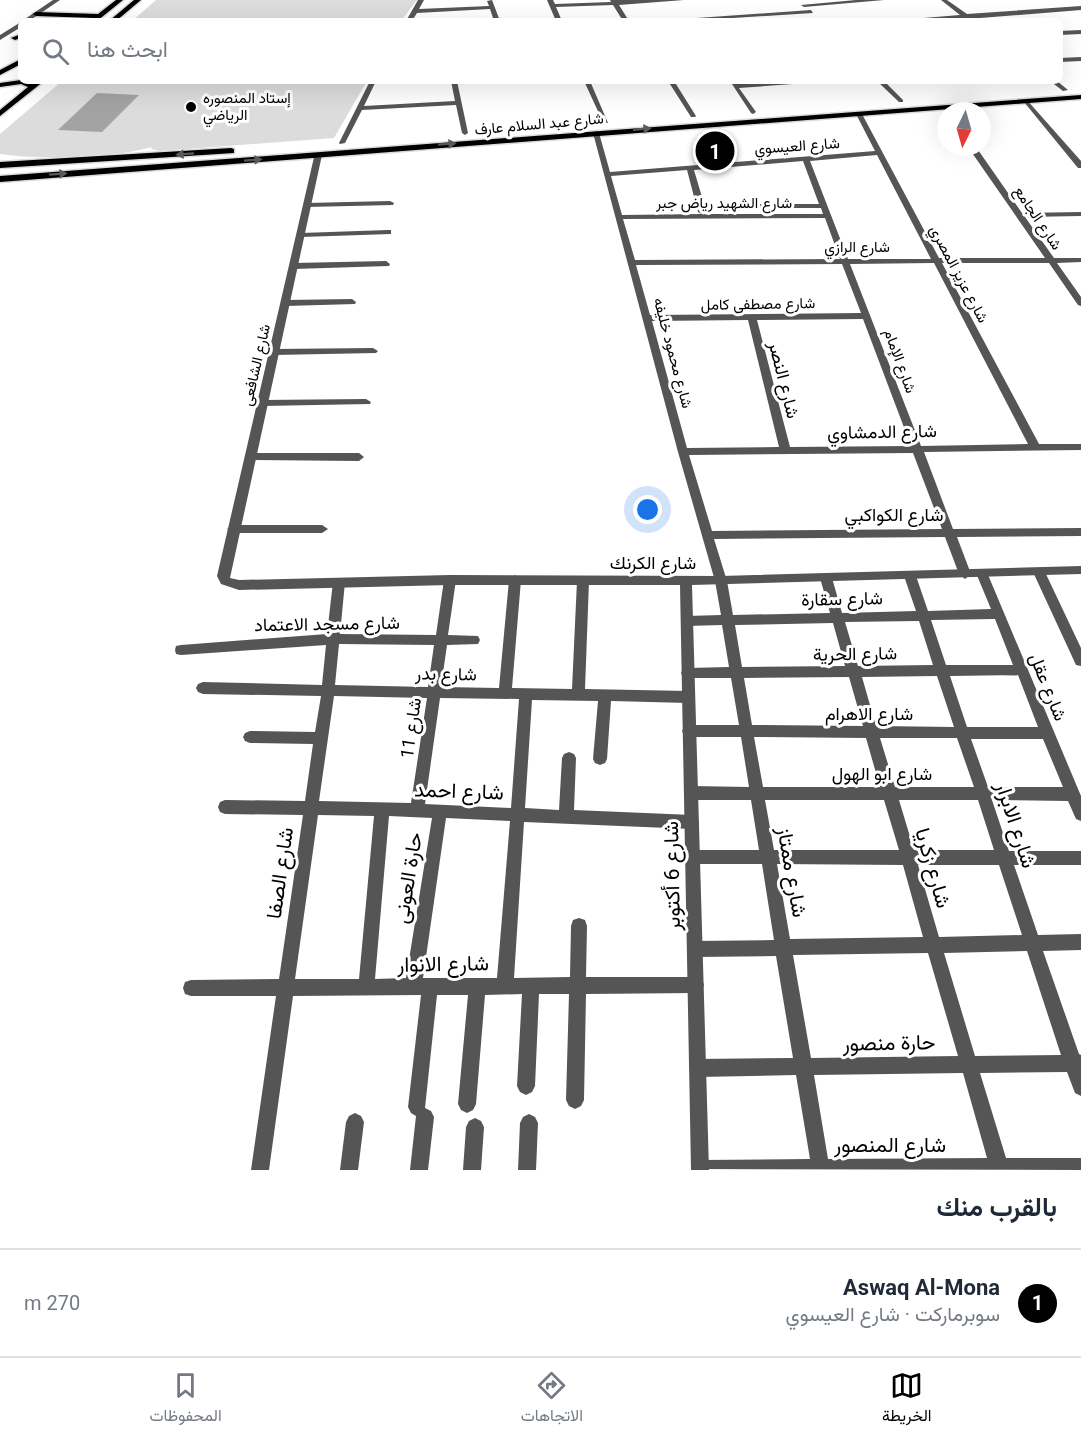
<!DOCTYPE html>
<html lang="ar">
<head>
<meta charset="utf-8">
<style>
  :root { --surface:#fff; --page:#f2f2f3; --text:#1f2937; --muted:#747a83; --line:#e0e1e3; --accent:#000 }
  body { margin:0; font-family:Roboto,Vazirmatn,sans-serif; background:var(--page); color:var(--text); direction:rtl }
  .compass { position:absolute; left:937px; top:102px; width:54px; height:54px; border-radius:50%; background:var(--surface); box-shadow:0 6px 24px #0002; rotate:185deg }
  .you { position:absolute; left:648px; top:510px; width:21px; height:21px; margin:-15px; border:4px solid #fff; border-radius:50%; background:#1a73e8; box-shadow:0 0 0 9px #1a73e833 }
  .badge { display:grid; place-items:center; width:39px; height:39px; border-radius:50%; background:var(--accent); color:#fff; font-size:20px; font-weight:700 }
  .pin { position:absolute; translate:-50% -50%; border:3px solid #fff; box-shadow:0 2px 6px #0006 }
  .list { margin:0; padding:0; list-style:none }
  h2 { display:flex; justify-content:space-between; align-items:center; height:78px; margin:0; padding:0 24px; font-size:26px }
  h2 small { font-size:20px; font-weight:400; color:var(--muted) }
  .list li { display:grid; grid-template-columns:39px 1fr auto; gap:18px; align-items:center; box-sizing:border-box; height:108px; padding:0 24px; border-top:2px solid var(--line) }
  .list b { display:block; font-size:22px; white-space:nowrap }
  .list p { margin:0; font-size:20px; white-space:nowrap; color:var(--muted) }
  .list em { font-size:20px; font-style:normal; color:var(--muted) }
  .icon { flex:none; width:33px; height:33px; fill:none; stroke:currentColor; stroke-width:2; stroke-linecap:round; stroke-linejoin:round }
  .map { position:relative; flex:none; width:1081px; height:1170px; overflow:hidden; direction:ltr }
  .search { position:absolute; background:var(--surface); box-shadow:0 6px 24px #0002; left:18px; right:18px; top:18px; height:66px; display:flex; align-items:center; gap:15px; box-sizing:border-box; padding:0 21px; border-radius:9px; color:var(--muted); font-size:22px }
  .sheet { height:186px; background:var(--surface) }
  nav { display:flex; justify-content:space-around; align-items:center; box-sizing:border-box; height:84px; border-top:2px solid var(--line); background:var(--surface); font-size:16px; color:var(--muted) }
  nav a { display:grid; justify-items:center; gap:3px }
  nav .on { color:var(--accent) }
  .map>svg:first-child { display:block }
  .green { fill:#dcdcdc }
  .water { fill:#a3a3a3 }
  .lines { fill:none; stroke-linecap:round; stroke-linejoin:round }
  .primary-casing { stroke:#dbdbdb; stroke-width:3 }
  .minor { fill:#555; fill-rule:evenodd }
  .tertiary { fill:#555; fill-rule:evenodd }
  .primary { fill:#000; fill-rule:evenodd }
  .oneway { fill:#595959 }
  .poi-dot { fill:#000; stroke:#fff; stroke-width:2 }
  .labels { text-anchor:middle; stroke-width:6; stroke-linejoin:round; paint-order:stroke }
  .far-poi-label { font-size:15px; fill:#000; stroke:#fff; text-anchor:start }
  .far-street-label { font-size:15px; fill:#000; stroke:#fff }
  .street-label { font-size:18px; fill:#000; stroke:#fff }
  .near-street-label { font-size:21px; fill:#000; stroke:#fff }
</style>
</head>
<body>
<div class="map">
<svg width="1081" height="1170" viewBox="0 0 1081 1170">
  <rect width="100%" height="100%" fill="#fff"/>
  <path class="green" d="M156,0H417L401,21H132Z
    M62,81H367L334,138L160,151L151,149L152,147C109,159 44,160 0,154V134Z"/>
  <path class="water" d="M97,93L139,95L102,132L58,130Z"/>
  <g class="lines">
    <g class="primary-casing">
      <path id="primary" d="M116,0H123L97,21H90L93,18L36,16L33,14L36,12L98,14Z
        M134,0H141L116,21H109Z
        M21,34V38L15,40L11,38Z
        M21,59V64L0,75V70Z
        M21,80L33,83L44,81L0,116V110L28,87L21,84L0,87V83Z
        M1081,95V99L0,182V176Z
        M231,148L234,149V153L0,168V162Z"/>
    </g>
    <path class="minor" d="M418,0H424L419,9L489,6L487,1L492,0L500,21H494L490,9L417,13L412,21H406Z
      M547,0H553L555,4L611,2L610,0H684L619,5L629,21H623L613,5L556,7L562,21H556Z
      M856,0H884L804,7L801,5Z
      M941,0H947L967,14L1081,6V10L967,19L887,21L960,15Z
      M811,10L813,13L686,21L683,19Z
      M1081,30V34L1060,35V31Z
      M1081,57V61L1060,62V58Z
      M370,81H376L364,106L455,101L451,81H457L468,133L465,135L462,133L456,105L362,110L345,143L340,144L339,143Z
      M584,81H590L608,123L603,122Z
      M668,81H674L696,116L695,117H691Z
      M730,81H734L737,84L809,81L806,83L739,88L756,112L753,114L751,113Z
      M877,81H884L903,100V102H899Z
      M1050,81H1057L1068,90L1063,91Z
      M1026,99L1081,161V168H1078L1024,102L1023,101Z
      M859,112L862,114L939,258H1045L968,147H976L1022,213L1081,212V216L1025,217L1054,258H1081V262L1057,263L1081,297V306L1078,305L1049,263H942L1039,444H1081V450L924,452L953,529L1081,528V536L957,537L971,574L965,579L959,574L945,537L714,539L727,581L733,615L830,613L820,578L826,573L832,578L842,613L916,611L904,576L910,571L916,576L928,611L991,609L976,573L982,569L986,570L1081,796V821L1076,819L1068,801L992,800L1009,851H1081V865H1014L1038,935L1081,934V950L1043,951L1079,1054L1081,1055V1096L1075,1093L1067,1072L980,1073L1006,1158H1081V1170L691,1169L693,1162L700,1160L810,1159L796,1075L698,1077L692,1074L689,1068L692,1062L698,1059L793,1058L776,956L695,957L689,955L687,949L689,943L695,941L774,940L762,864H693L688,862L685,857L688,852L693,850H759L751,800H691L686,798L684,793L686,788L691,786L749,787L741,737H689L684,735L682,731L684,727L689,725H739L731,678H688L683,677L681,673L683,669L688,668L729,667L722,625L687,626L683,624L681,621L683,618L687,616L721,615L715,581L678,452L593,133L596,131L599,133L610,172L875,151L856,114ZM877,155L931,259H848L810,161ZM803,161L819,204H704L694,170ZM687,170L698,212L702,214L622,215L611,176ZM705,208H821L823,214H702L706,212ZM825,218L840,259L635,260L623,219ZM934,263L1028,444L921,446L850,264ZM842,264L861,313L650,315L636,265ZM863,319L911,446L790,447L757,320ZM748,320L779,447L687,448L652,321ZM913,453L942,529L712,531L689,455ZM995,619L1013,665H946L931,620ZM919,621L933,665L858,666L845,622ZM833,623L845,666L742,667L735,625ZM1018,675L1038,727H967L950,676ZM937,676L954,727L876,726L862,677ZM849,677L863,726L752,725L744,678ZM754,737L866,738L880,787H763ZM880,738H957L974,787H895ZM971,739H1043L1063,787H988ZM765,800H884L899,850H774ZM899,800H978L994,850H914ZM777,864L903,865L923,937L790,939ZM918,865H999L1022,935L939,937ZM1027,951L1061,1055L975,1056L944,953ZM928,953L958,1056L811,1058L793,955ZM963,1073L987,1158L828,1159L814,1075Z
      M390,201L394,203L393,205L307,207L303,205L307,203Z
      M388,230H391V234L301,237L297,235L301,233Z
      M386,261L390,264L389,266L294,269L290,266L294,263Z
      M352,299L356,302L355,304L286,306L282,303L286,300Z
      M373,348L378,351L376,353L274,355L269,352L274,349Z
      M366,399L371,402L370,404L262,406L257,403L262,400Z
      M250,453H359L364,457L359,461L246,460L245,457L246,454Z
      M233,525H322L328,529L322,533H233L227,529Z
      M1039,568L1045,572L1081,648V666L1076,665L1033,572Z
      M450,575L456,580L448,635L478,636L480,640L478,644L447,645L441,687L499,688L509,580L515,575L521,580L512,688L572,689L577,581L579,578H587L589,581L585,689L688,691L693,693L695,697L693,701L688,703L611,701L607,759L605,763L600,765L595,763L593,759L598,701L532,700L525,808L559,810L562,758L564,754L569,752L574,754L576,758L574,810L692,815L697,817L699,822L697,827L692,829L524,822L514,978L570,977L571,926L573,920L579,918L585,920L587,926L586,977H696L702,979L704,985L702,991L696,993L586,994L584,1100L581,1106L575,1109L569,1106L566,1100L569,994H539L535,1086L532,1092L526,1095L520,1092L517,1086L522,994L485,995L476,1104L473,1110L467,1113L461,1110L458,1104L468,995H437L425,1108L431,1111L434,1117L428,1170H410L416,1116L411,1113L408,1107L421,995L293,996L269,1170H251L276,996H191L185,994L183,988L185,982L191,980L279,979L303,815L225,814L220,812L218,807L220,802L225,800L305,801L313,744L250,743L245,741L243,737L245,733L250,731L315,732L321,696L203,694L198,692L196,688L198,684L203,682L322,685L326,645L181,655L176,654L175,650L176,646L181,645L327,634L333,582L335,579H343L345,582L340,634L436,635L444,580ZM339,644L434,645L428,687L335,685ZM334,696L427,698L411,803L319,801ZM440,698L519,699L511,808L425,804ZM318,815L374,816L359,979H295ZM389,816L432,818L406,978L375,979ZM446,818L510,821L497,978H423Z
      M355,1113L361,1116L364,1122L358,1170H340L346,1122L349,1116Z
      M529,1114L535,1117L538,1123L536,1170H518L520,1123L523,1117Z
      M475,1118L481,1121L484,1127L481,1170H463L466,1127L469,1121Z"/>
    <path class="tertiary" d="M53,0H60L29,21H22Z
      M21,22V27L0,40V35Z
      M315,153L322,155L230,578L239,580L450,575L721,576L1081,566V574L692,585L709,1170H691L680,585H450L239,590L221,584L217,576Z"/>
    <use href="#primary" class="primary"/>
  </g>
  <defs><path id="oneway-solid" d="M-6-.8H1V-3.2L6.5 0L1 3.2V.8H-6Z" transform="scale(1.5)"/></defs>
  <g class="oneway">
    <use href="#oneway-solid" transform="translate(642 129) rotate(-5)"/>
    <use href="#oneway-solid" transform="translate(447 144) rotate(-4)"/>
    <use href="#oneway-solid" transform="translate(185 154) rotate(176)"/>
    <use href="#oneway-solid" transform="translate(253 160) rotate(-4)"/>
    <use href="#oneway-solid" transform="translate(58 174) rotate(-4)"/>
  </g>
  <circle class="poi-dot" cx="191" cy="107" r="6"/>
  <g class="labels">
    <g class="far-poi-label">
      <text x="203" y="103">إستاد المنصوره<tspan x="203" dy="17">الرياضي</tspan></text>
    </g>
    <g class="far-street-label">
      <text transform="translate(539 124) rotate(-5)" y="5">شارع عبد السلام عارف</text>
      <text transform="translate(797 146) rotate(-4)" y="5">شارع العيسوي</text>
      <text x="724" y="208">شارع الشهيد رياض جبر</text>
      <text transform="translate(1038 218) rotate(56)" y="5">شارع الجامع</text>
      <text x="857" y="252">شارع الرازي</text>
      <text transform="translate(959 274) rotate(62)" y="5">شارع عزيز المصري</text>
      <text transform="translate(758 304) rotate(-1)" y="5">شارع مصطفى كامل</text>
      <text transform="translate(673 353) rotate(75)" y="5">شارع محمود خليفه</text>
      <text transform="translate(900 361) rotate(70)" y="5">شارع الإمام</text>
      <text transform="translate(256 365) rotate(-77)" y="5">شارع الشافعى</text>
    </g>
    <g class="street-label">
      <text transform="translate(784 380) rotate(76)" y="6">شارع النصر</text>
      <text transform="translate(882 432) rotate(-1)" y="6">شارع الدمشاوي</text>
      <text x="894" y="521">شارع الكواكبي</text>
      <text x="653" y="569">شارع الكرنك</text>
      <text transform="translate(842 599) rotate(-1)" y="6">شارع سقارة</text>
      <text transform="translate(327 624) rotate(-1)" y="6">شارع مسجد الاعتماد</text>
      <text transform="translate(855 654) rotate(-1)" y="6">شارع الحرية</text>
      <text transform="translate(446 674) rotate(1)" y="6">شارع بدر</text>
      <text transform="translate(1048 687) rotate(68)" y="6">شارع عقل</text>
      <text x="869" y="720">شارع الاهرام</text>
      <text transform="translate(411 728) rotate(-82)" y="6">شارع 11</text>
      <text x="882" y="780">شارع ابو الهول</text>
    </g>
    <g class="near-street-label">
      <text transform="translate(459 791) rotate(2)" y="7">شارع احمد</text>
      <text transform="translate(1016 825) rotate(72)" y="7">شارع الابرار</text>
      <text transform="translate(933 868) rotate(74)" y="7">شارع زكريا</text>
      <text transform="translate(792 872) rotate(80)" y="7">شارع ممتاز</text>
      <text transform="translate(280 873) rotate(-82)" y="7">شارع الصفا</text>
      <text transform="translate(672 876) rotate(-91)" y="7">شارع 6 أكتوبر</text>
      <text transform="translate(408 878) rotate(-81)" y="7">حارة العونى</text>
      <text transform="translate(443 964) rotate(-1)" y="7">شارع الانوار</text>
      <text transform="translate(889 1043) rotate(-1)" y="7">حارة منصور</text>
      <text x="890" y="1152">شارع المنصور</text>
    </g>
  </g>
</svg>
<svg class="compass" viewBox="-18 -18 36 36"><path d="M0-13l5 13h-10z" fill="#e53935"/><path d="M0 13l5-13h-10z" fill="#747a83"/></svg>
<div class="you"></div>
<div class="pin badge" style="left:715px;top:151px">1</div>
<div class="search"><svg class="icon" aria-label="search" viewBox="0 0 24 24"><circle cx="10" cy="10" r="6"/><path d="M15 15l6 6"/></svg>ابحث هنا</div>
</div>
<section class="sheet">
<h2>بالقرب منك<small></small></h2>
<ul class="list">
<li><span class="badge">1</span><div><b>Aswaq Al-Mona</b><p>سوبرماركت · شارع العيسوي</p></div><em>270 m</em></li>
</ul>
</section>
<nav>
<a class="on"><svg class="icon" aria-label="map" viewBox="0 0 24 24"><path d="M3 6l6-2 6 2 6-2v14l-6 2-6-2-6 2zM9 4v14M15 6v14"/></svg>الخريطة</a>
<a><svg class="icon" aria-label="directions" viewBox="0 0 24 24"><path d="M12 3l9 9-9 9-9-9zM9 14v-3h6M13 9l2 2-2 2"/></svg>الاتجاهات</a>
<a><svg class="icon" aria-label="saved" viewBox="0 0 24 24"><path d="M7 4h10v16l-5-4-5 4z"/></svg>المحفوظات</a>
</nav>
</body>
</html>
